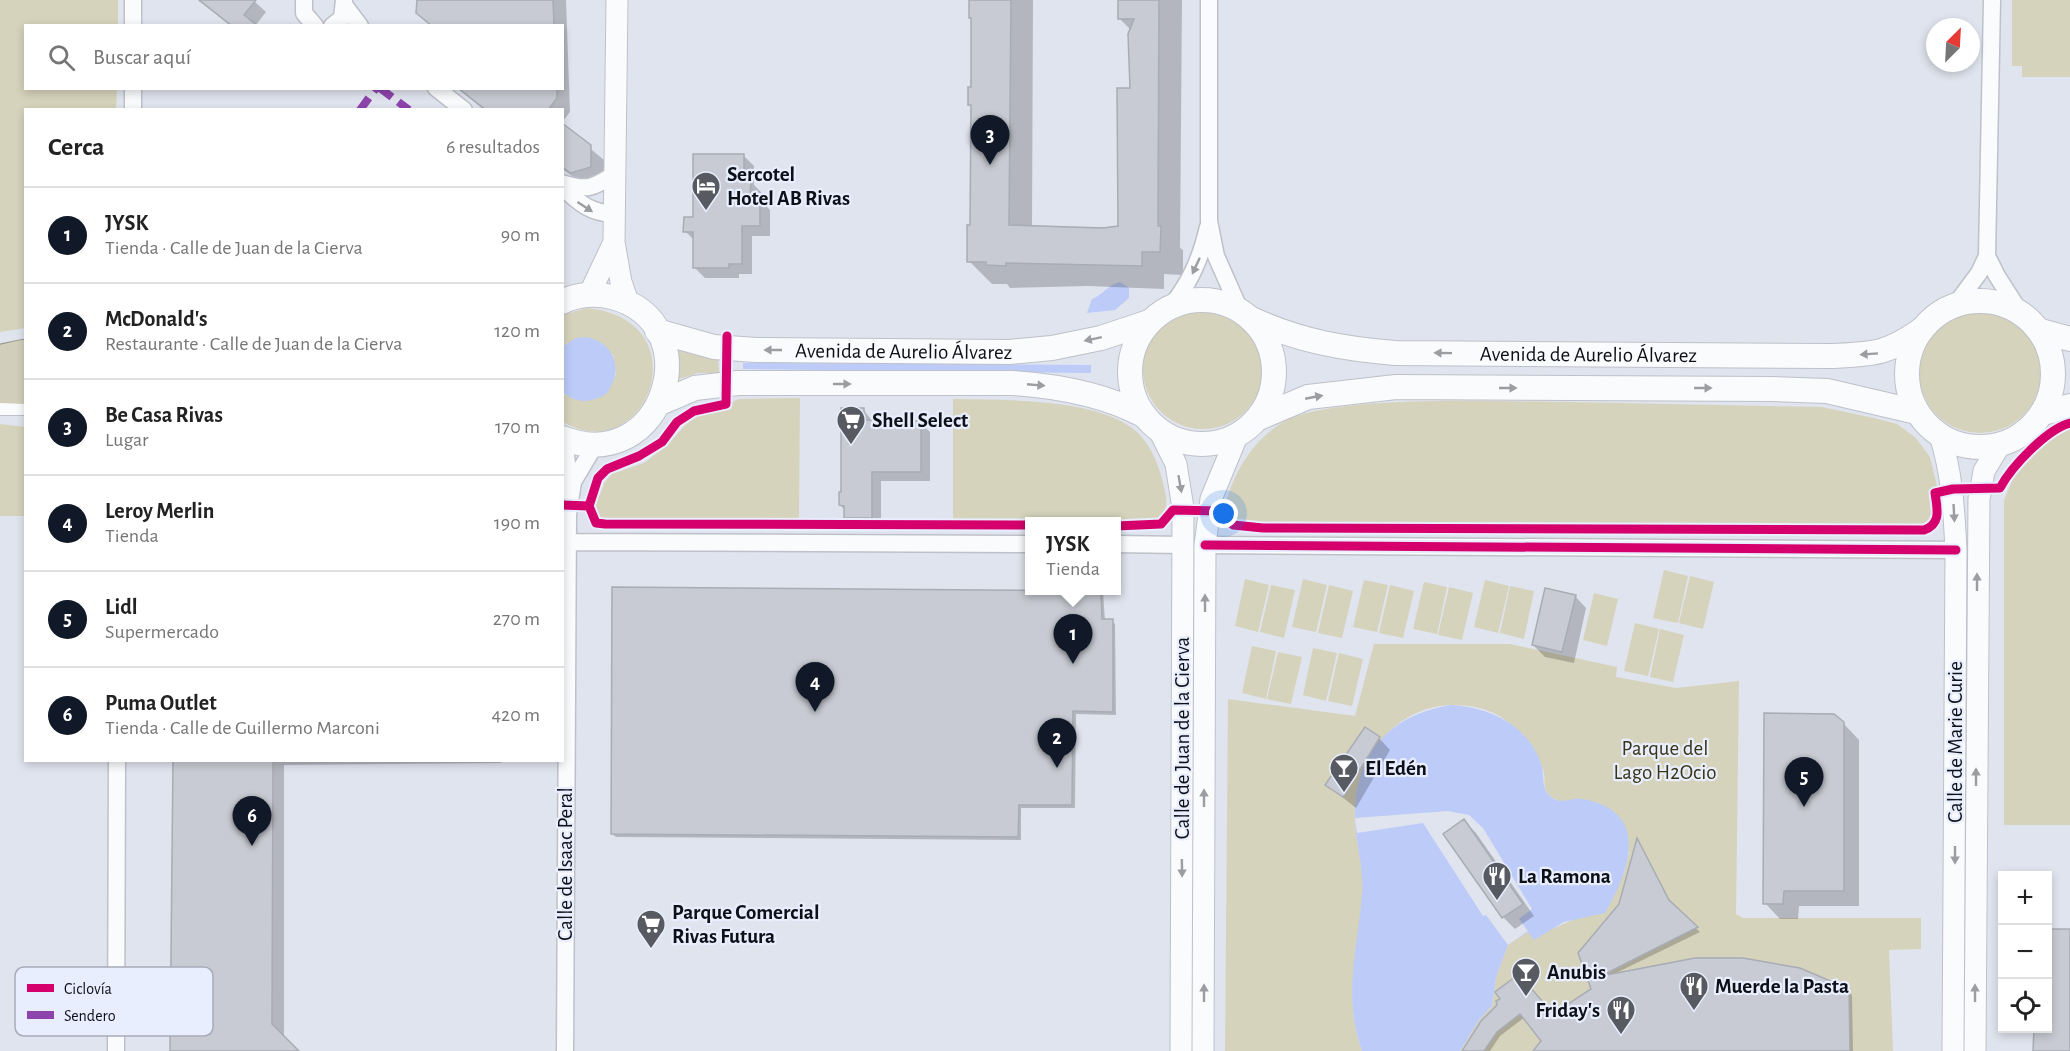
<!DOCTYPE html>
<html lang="es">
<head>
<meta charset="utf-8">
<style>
  :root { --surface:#fff; --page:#f2f2f2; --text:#222; --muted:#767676; --line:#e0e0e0; --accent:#111827 }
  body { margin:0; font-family:"Alegreya Sans",sans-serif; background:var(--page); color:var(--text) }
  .controls { position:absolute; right:18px; bottom:18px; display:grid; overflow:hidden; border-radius:0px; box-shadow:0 3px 9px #0003 }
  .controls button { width:54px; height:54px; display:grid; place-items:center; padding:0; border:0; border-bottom:2px solid var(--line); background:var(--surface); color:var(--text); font:30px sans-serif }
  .compass { position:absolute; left:1926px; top:18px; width:54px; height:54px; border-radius:50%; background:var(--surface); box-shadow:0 3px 9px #0003; rotate:24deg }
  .you { position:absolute; left:1224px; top:514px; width:21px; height:21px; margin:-15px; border:4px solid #fff; border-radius:50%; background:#1a73e8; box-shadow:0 0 0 9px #1a73e833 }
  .badge { display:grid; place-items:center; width:39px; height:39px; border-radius:50%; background:var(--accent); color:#fff; font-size:20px; font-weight:700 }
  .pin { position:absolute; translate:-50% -50px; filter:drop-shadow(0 2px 3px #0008) }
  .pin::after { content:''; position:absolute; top:32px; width:21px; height:18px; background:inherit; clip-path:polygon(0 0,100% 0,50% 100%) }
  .popup { position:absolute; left:1025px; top:517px; width:96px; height:78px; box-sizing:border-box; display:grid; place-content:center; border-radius:0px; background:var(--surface); filter:drop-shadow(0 2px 4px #0005); font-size:20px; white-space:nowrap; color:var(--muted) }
  .popup b { font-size:22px; color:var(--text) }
  .popup::after { content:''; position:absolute; left:50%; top:100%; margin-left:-12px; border:12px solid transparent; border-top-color:var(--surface) }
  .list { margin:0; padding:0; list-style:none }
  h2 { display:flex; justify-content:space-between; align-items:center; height:78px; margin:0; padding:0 24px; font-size:26px }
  h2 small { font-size:20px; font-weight:400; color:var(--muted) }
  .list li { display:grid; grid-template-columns:39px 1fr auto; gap:18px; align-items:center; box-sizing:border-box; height:96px; padding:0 24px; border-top:2px solid var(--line) }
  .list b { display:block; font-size:22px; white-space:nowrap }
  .list p { margin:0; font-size:20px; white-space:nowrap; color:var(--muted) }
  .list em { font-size:20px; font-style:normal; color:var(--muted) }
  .icon { flex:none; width:33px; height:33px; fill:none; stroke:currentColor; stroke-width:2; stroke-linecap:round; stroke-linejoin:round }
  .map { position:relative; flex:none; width:2070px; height:1051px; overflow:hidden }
  .search { position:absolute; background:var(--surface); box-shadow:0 3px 9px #0003; left:24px; top:24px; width:540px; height:66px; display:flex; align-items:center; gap:15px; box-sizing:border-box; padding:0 21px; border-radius:0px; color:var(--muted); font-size:22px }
  .panel { position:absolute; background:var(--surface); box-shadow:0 3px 9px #0003; left:24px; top:108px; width:540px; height:654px; border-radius:0px }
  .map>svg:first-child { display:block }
  .green { fill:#d6d3bc }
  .water { fill:#bccbf8 }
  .pier { fill:#e0e4ee }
  .shadow { fill:#0003 }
  .building { fill:#c8cbd3; stroke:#a8acb4; stroke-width:1.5 }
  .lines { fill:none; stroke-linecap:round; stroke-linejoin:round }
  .minor-casing { stroke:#bec1c9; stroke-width:19 }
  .tertiary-casing { stroke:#bec1c9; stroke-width:23 }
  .secondary-casing { stroke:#bec1c9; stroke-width:26 }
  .motorway-casing { stroke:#989786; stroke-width:34 }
  .minor { stroke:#fafbfc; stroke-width:16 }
  .tertiary { stroke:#fafbfc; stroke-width:21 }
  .secondary { stroke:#fafbfc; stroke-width:24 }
  .motorway { stroke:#d1cfbc; stroke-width:32 }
  .quiet { stroke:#8e44ad; stroke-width:8; stroke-dasharray:15 8; stroke-linecap:butt }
  .cycleway-casing { stroke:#e8eefe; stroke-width:13 }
  .cycleway { stroke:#d6006c; stroke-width:9 }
  .oneway { fill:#9c9da0 }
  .labels { text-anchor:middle; stroke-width:4.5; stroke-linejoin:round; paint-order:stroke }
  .poi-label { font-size:21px; font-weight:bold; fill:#0e1017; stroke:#e8eefe; text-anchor:start }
  .street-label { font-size:21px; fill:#0e1017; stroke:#e8eefe }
  .park-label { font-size:21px; fill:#393416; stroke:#e8eefe }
  .key { fill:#e8eefe; stroke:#a7abb9; stroke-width:1.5 }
  .key-label { font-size:16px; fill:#0e1017 }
</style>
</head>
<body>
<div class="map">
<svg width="2070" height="1051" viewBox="0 0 2070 1051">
  <rect width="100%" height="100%" fill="#e0e4ee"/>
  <path class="green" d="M0,0H118V25L26,26V88L117,89L116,109L26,110L25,328L0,332Z
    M2012,0H2070V77H2022V66H2012Z
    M587,308C703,320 647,470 563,422L562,392L565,395L616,375L613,354L567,343L563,347V315Z
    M1143 369a60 60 0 1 1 120 0a60 60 0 1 1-120 0Z
    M1919 372a61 61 0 1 1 122 0a61 61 0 1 1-122 0Z
    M675,349L718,357L719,373H698L676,380Z
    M800,398L799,520L600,518L594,507L605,482L612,474L644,463L666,446L694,416L712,412L739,399Z
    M953,399C1002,400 1092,398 1132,428C1152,443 1160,468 1165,491C1169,510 1164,519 1145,523L953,520Z
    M1570,402L1822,407L1874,418L1897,424L1916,438L1930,457L1937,486L1932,491L1931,518L1924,524L1916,526L1270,524C1251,523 1236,525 1224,509C1233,474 1250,444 1280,424C1325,393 1509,402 1570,402Z
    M0,424L25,427V516H0Z
    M2070,427V825H2004V500L2017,469L2064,428Z
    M1664,570L1688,576L1678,623L1653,618Z
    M1690,576L1714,582L1703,629L1679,623Z
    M1245,579L1269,585L1258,632L1235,626Z
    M1303,579L1327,585L1316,632L1292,627Z
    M1364,580L1388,585L1377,632L1353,627Z
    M1485,580L1509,586L1498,633L1474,627Z
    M1424,582L1447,587L1437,634L1413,629Z
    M1271,585L1295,590L1284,638L1260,632Z
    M1329,585L1353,591L1342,638L1318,633Z
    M1390,585L1414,591L1403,638L1379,633Z
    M1510,586L1534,591L1524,639L1500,633Z
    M1449,587L1473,593L1462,640L1438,635Z
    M1594,593L1618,599L1607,646L1583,640Z
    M1635,623L1659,629L1648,676L1624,671Z
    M1660,629L1684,635L1673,682L1650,677Z
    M1374,644H1510L1617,667L1616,677L1676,688L1739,681L1736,914L1743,918H1921V949L1889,950L1893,1051H1850L1849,989L1800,968L1743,958H1695L1600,984L1531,1027L1541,1041L1533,1051H1460L1479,1020L1492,1006L1496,977L1508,945L1528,931L1550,930L1577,918L1605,913L1624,873L1629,852L1579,799L1565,803C1559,801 1553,799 1549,795C1543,788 1545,782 1544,773C1543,768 1539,762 1536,757C1522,732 1505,713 1475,707C1409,694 1361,744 1355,807C1353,834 1363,861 1363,889C1361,948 1341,991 1362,1051H1225L1228,699L1355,716Z
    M1252,646L1276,651L1266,699L1242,693Z
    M1313,648L1337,653L1326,701L1303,695Z
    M1278,652L1302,657L1291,704L1267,699Z
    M1339,653L1363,659L1352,706L1328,701Z"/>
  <path class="water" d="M1120,282L1129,288V298L1115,310L1087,313L1092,299C1103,295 1107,285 1120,282Z
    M586,337C616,343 624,371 606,394C591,403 576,404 563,392L562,347L576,338Z
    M743,363L1091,365V373L743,369Z
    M1452,705C1491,708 1528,725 1541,764C1545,774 1541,786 1548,794C1559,807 1570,797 1582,799C1651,810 1630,871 1605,913L1564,922L1534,940L1528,932L1508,945L1496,977L1492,1006L1479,1020L1460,1051H1362C1342,993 1358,951 1362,893C1364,867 1355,842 1355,816C1354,753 1391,714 1452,705Z"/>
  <path class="pier" d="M1448,811L1469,815L1483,828L1532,909L1519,919L1528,931L1508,945L1486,915L1483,916L1423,823L1357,833L1355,818Z"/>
  <path class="shadow" d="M198,0H253L266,12L255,26H231Z
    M419,0H566L570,112L562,122V110H484L457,88H562V26H431L418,13Z
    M973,0H1033L1032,227H1120L1132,89L1131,30L1119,18V0H1182L1180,248L1183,250V275L1164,274V289L1087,286L1010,288L1007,284H992L969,261L971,226L972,107L970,104L973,20L970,17Z
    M562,125L604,160V181L586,186L562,169Z
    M743,155L754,166V185L761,192L760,200L770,210V236H752V274H739V278H705L694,267V240L685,231Z
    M863,409L873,422H920L930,432V481H881V527H855L845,517V510L840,505Z
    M1034,590L1103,592L1105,621H1112L1115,624L1116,715L1076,714L1075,808H1021V840L616,837L612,834Z
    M1575,596L1586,608L1574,663L1545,657L1533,645Z
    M1843,723L1859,740V906H1799L1798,919H1780L1765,903Z
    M1379,738L1390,750L1356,808L1327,785Z
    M175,760H501V763L284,765V1037L297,1051H171Z
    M1464,821L1476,833L1534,916L1515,929L1503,917L1445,834Z
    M1638,841L1672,905L1700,932L1616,973L1848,991L1852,995L1853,1051H1535L1543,1041L1525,1017L1500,1036L1490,1051H1464L1499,1006L1553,1015L1593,990Z
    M2048,930L2070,931V1051H2035V1028H2048Z"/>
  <path class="building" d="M199,0H256L244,15L258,26H232Z
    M417,0H553L554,26H432L416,13Z
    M969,0H1011L1009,225L1103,228L1118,226L1117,88H1130L1128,34L1134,19H1118V0H1159L1158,226H1161L1160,252H1142V266L1006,263V266L986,265V262H967V225H970L971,105H968V87H971V18H969Z
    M458,88H557V98L548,110H486Z
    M562,123L591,145V167L571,173L562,167Z
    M693,154H744V179L751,180L750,198H760V226H742V264H729V268H693V232H683L684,217H693Z
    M841,408H864V420L921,421V472H872V518H844V506L839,505V492H841Z
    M612,587L1101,591L1102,619H1113V712L1073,711L1072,805H1019L1018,837L611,834Z
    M1545,588L1576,595L1562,652L1532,645Z
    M1764,713L1834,714L1844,722V891H1784L1783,904H1763Z
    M1365,727L1380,737L1343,797L1325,785Z
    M173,760H273L272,1024L299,1051H170Z
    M1464,819L1523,904L1502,918L1443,834Z
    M1637,838L1669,900L1698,927L1601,976L1695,958H1743L1800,968L1849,989L1850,1051H1533L1541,1041L1520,1014L1497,1032L1484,1051H1462L1481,1021L1497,1005L1496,1001L1500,999L1495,992L1519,974L1553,1014L1591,989L1578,953L1619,904Z
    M2048,929H2070V1051H2033L2034,1029H2048Z"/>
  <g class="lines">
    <g class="minor-casing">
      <path id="minor" d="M304,0V13L315,26
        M1209,0V221L1216,256L1239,308
        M1992,0L1987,256L1997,276L2020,312
        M345,6L360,26
        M133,26V0
        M332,26L342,18L344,0
        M436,88L464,110
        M133,110V88
        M562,183C587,191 593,188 613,175
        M562,186C578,203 591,213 614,214
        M1956,304L1979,273L1987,256
        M1172,305C1191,281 1201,257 1208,227
        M564,438L570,491
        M562,542L1030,544
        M1116,544L1183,545
        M1205,545L1956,550
        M116,1051L117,760
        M565,1051L568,515L573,482L595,445"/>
    </g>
    <g class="tertiary-casing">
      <path id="tertiary" d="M617,0L614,242L621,282L628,302
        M589,295L614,242
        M1159,430L1176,464L1183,508L1181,1051
        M1940,435C1952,473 1954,510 1956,550L1953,1051
        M1203,1051L1205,545L1211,499L1237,436
        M1975,1051L1979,499L1984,471L2001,443"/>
    </g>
    <g class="secondary-casing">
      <g id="secondary">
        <circle cx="1202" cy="372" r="72"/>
        <circle cx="1980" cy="374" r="73"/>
        <path d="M562,302C577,294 596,293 612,297C712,323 664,478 562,438"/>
        <path id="s1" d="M1254,320C1299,341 1345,349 1395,353L1830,356C1872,354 1886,355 1921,330"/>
        <path id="s2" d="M657,331L714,347L756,350L1009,352L1052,348L1101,338L1149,322"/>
        <path d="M2041,331L2070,339"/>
        <path d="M0,403H26"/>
        <path d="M660,403L695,388L738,383H1013C1059,386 1104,394 1145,416"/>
        <path d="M2043,413L2070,406"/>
        <path d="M1259,418L1308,397L1396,387L1772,389L1827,391L1917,412"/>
      </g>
    </g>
    <g class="motorway-casing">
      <path id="motorway" d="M0,361L23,356
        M0,387L26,388"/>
    </g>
    <use href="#minor" class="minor"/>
    <use href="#tertiary" class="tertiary"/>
    <use href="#secondary" class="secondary"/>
    <use href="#motorway" class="motorway"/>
    <path class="quiet" d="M380,88L409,110
      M360,110L376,88"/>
    <g class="cycleway-casing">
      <path id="cycleway" d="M562,505L589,506L596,523L605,524L1030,525
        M589,506L598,478L607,469L639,456L662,442L677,422L694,411L726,404L727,336
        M1116,526L1161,524L1173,510L1220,511L1233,525L1263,528L1924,530C1942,524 1937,508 1935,493L1953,489L2000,488C2011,467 2047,429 2070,423
        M1205,545L1956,550"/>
    </g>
    <use href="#cycleway" class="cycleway"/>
  </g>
  <defs><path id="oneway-solid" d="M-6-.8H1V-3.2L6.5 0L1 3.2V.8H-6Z" transform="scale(1.5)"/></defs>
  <g class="oneway">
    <use href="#oneway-solid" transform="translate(585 207) rotate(33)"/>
    <use href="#oneway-solid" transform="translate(1196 266) rotate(115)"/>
    <use href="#oneway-solid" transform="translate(1093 339) rotate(168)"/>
    <use href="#oneway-solid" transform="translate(773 350) rotate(-180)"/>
    <use href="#oneway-solid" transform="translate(1443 353) rotate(-179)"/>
    <use href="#oneway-solid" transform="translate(1869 354) rotate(176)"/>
    <use href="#oneway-solid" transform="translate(842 384)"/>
    <use href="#oneway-solid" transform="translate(1036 385) rotate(5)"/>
    <use href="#oneway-solid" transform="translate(1508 388)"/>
    <use href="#oneway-solid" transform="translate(1703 388)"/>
    <use href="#oneway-solid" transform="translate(1314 397) rotate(-11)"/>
    <use href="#oneway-solid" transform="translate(1180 484) rotate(80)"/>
    <use href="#oneway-solid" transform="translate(1954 513) rotate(87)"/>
    <use href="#oneway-solid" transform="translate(1977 582) rotate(-90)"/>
    <use href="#oneway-solid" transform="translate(1205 603) rotate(-90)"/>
    <use href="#oneway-solid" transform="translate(1976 777) rotate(-90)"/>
    <use href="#oneway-solid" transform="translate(1204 798) rotate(-90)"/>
    <use href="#oneway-solid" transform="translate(1955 855) rotate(90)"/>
    <use href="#oneway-solid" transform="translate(1182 868) rotate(89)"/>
    <use href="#oneway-solid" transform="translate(1204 993) rotate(-90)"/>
    <use href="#oneway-solid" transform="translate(1975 993) rotate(-90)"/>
  </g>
  <defs>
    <g id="hotel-pin" transform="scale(1.5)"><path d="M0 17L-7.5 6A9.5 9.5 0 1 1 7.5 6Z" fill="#585a62" stroke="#e8eefe"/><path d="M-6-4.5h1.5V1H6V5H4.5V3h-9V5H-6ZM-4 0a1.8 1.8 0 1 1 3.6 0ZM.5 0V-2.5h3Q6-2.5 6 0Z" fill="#fff"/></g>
    <g id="supermarket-pin" transform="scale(1.5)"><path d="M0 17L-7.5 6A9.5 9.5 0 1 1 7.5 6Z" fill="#585a62" stroke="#e8eefe"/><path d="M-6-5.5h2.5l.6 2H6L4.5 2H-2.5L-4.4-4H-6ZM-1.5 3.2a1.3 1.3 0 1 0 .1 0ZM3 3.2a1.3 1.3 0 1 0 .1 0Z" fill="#fff"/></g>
    <g id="bar-pin" transform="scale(1.5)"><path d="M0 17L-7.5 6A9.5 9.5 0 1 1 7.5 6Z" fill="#585a62" stroke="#e8eefe"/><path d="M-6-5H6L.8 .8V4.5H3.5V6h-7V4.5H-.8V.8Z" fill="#fff"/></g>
    <g id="restaurant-pin" transform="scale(1.5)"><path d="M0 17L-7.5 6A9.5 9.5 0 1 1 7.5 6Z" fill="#585a62" stroke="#e8eefe"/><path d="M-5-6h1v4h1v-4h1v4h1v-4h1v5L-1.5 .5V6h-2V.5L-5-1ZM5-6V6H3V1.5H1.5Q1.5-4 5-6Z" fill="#fff"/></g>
  </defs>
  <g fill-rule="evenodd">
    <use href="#hotel-pin" x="706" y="186"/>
    <use href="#supermarket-pin" x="851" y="420"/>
    <use href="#bar-pin" x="1344" y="768"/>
    <use href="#restaurant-pin" x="1497" y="876"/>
    <use href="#supermarket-pin" x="651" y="924"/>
    <use href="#bar-pin" x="1526" y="972"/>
    <use href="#restaurant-pin" x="1694" y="986"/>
    <use href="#restaurant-pin" x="1621" y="1010"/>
  </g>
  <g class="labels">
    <g class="poi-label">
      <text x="727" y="181">Sercotel<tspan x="727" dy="24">Hotel AB Rivas</tspan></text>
      <text x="872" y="427">Shell Select</text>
      <text x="1365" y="775">El Edén</text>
      <text x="1518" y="883">La Ramona</text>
      <text x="672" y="919">Parque Comercial<tspan x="672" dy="24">Rivas Futura</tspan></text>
      <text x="1547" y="979">Anubis</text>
      <text x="1715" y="993">Muerde la Pasta</text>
      <text x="1600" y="1017" text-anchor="end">Friday's</text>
    </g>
    <g class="street-label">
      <text dy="7" stroke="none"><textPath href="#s2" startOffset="249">Avenida de Aurelio Álvarez</textPath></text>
      <text dy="7" stroke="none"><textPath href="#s1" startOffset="339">Avenida de Aurelio Álvarez</textPath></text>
      <text transform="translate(1182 738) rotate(-90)" y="7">Calle de Juan de la Cierva</text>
      <text transform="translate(1955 742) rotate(-90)" y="7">Calle de Marie Curie</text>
      <text transform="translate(565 864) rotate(-90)" y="7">Calle de Isaac Peral</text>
    </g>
    <g class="park-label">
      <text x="1665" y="755">Parque del<tspan x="1665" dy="24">Lago H2Ocio</tspan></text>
    </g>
  </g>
  <rect x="15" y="967" width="198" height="69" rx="9" class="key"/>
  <rect x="27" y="984" width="27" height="8" fill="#d6006c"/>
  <rect x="27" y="1011" width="27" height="8" fill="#8e44ad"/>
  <g class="key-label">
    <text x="64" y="994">Ciclovía</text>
    <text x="64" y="1021">Sendero</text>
  </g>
</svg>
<div class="controls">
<button>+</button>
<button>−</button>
<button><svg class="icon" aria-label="locate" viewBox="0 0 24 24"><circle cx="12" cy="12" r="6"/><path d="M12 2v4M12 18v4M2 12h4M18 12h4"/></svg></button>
</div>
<svg class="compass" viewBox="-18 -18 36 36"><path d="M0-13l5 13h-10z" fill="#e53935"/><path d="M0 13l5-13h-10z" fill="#767676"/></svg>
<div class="you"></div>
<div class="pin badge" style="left:1073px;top:664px">1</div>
<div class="popup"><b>JYSK</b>Tienda</div>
<div class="pin badge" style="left:1057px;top:768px">2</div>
<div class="pin badge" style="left:990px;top:165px">3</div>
<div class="pin badge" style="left:815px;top:712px">4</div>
<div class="pin badge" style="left:1804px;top:807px">5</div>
<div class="pin badge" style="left:252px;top:846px">6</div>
<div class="search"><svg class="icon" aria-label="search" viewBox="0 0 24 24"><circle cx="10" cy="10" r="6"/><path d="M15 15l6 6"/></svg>Buscar aquí</div>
<section class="panel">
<h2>Cerca<small>6 resultados</small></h2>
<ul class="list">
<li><span class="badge">1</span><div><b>JYSK</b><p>Tienda · Calle de Juan de la Cierva</p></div><em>90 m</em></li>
<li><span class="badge">2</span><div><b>McDonald's</b><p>Restaurante · Calle de Juan de la Cierva</p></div><em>120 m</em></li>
<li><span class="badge">3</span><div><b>Be Casa Rivas</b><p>Lugar</p></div><em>170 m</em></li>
<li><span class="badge">4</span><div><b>Leroy Merlin</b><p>Tienda</p></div><em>190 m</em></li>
<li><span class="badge">5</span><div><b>Lidl</b><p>Supermercado</p></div><em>270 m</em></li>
<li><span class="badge">6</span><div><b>Puma Outlet</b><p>Tienda · Calle de Guillermo Marconi</p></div><em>420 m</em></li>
</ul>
</section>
</div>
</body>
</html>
